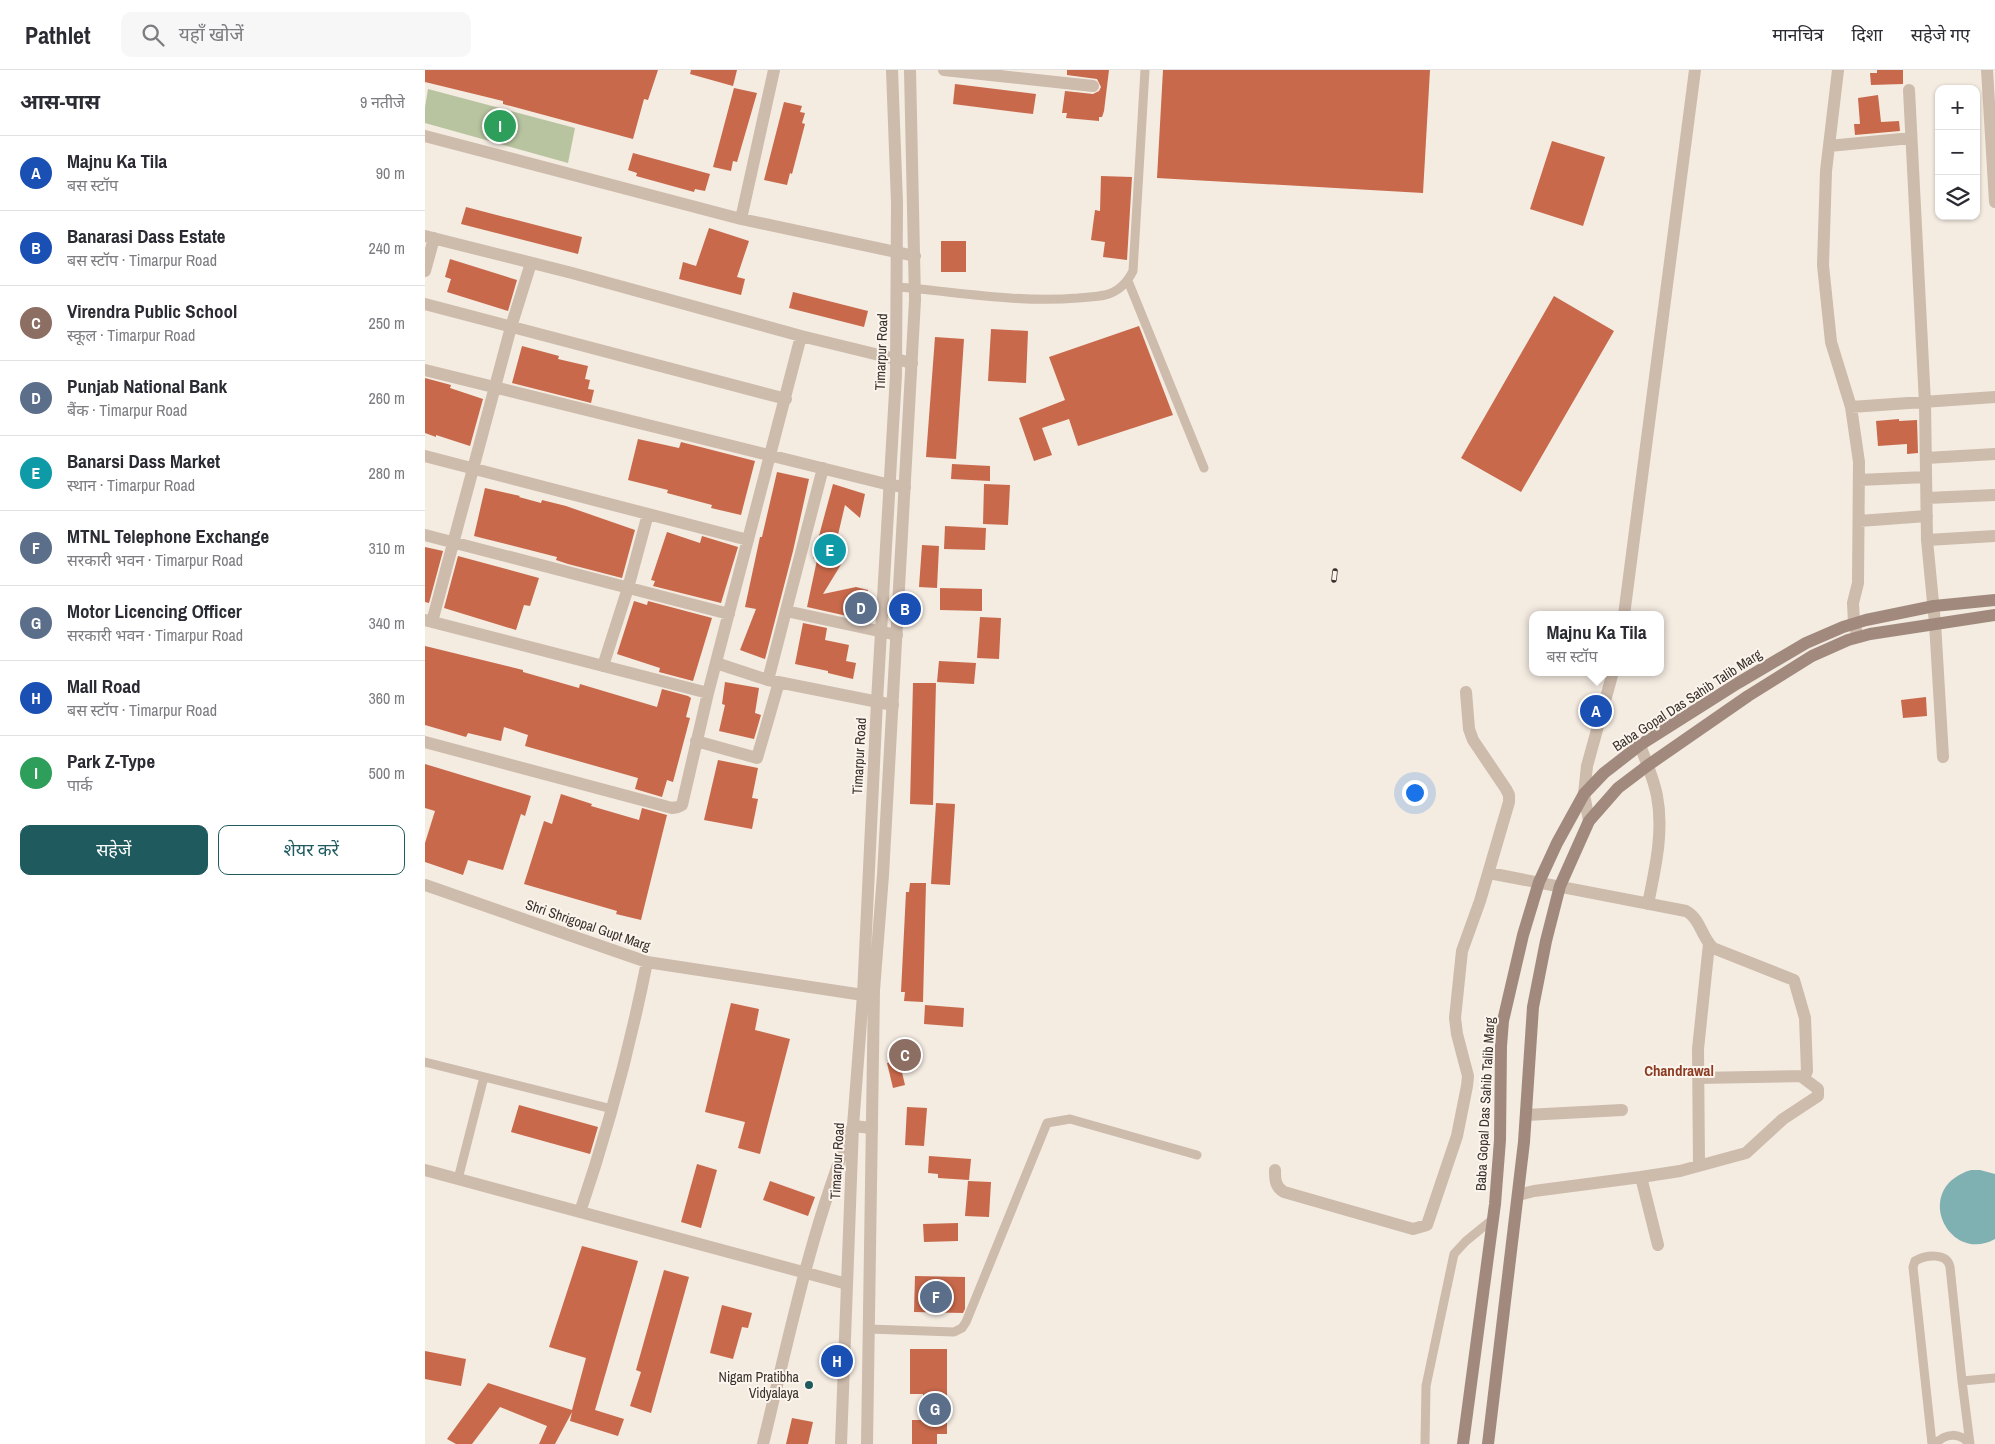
<!DOCTYPE html>
<html lang="hi">
<head>
<meta charset="utf-8">
<style>
  :root { --surface:#fff; --page:#f7f7f7; --text:#2b2b33; --muted:#7c7c81; --line:#e1e1e2; --accent:#1f5a5e }
  body { margin:0; font-family:"Archivo Narrow","Noto Sans Devanagari",sans-serif; background:var(--page); color:var(--text) }
  .controls { position:absolute; right:15px; top:15px; display:grid; overflow:hidden; border-radius:10px; box-shadow:0 1px 4px #0004 }
  .controls button { width:45px; height:45px; display:grid; place-items:center; padding:0; border:0; border-bottom:1px solid var(--line); background:var(--surface); color:var(--text); font:25px sans-serif }
  .you { position:absolute; left:989px; top:722px; width:18px; height:18px; margin:-12px; border:4px solid #fff; border-radius:50%; background:#1a73e8; box-shadow:0 0 0 8px #1a73e833 }
  .badge { display:grid; place-items:center; width:32px; height:32px; border-radius:50%; background:var(--accent); color:#fff; font-size:16px; font-weight:700 }
  .pin { position:absolute; translate:-50% -50%; border:2px solid #fff; box-shadow:0 1px 5px #0006 }
  .popup { position:absolute; left:1104px; top:541px; width:135px; height:65px; box-sizing:border-box; display:grid; place-content:center; border-radius:10px; background:var(--surface); filter:drop-shadow(0 1px 4px #0005); font-size:16px; white-space:nowrap; color:var(--muted) }
  .popup b { font-size:19px; color:var(--text) }
  .popup::after { content:''; position:absolute; left:50%; top:100%; margin-left:-10px; border:10px solid transparent; border-top-color:var(--surface) }
  .list { margin:0; padding:0; list-style:none }
  h2 { display:flex; justify-content:space-between; align-items:center; height:65px; margin:0; padding:0 20px; font-size:21px }
  h2 small { font-size:16px; font-weight:400; color:var(--muted) }
  .list li { display:grid; grid-template-columns:32px 1fr auto; gap:15px; align-items:center; box-sizing:border-box; height:75px; padding:0 20px; border-top:1px solid var(--line) }
  .list b { display:block; font-size:19px; white-space:nowrap }
  .list p { margin:0; font-size:16px; white-space:nowrap; color:var(--muted) }
  .list em { font-size:16px; font-style:normal; color:var(--muted) }
  .actions { display:flex; gap:10px; padding:15px 20px }
  .actions a { flex:1; padding:11px 0; border:1px solid var(--accent); border-radius:10px; text-align:center; font-size:18px; color:var(--accent) }
  .actions .main { background:var(--accent); color:#fff }
  .icon { flex:none; width:28px; height:28px; fill:none; stroke:currentColor; stroke-width:2; stroke-linecap:round; stroke-linejoin:round }
  .map { position:relative; flex:none; width:1570px; height:1374px; overflow:hidden }
  header { display:flex; align-items:center; gap:30px; box-sizing:border-box; height:70px; padding:0 25px; background:var(--surface); border-bottom:1px solid var(--line) }
  header strong { font-size:24px }
  nav { display:flex; gap:28px; margin-inline-start:auto; font-size:18px }
  .search { width:350px; height:45px; background:var(--page); display:flex; align-items:center; gap:12px; box-sizing:border-box; padding:0 18px; border-radius:10px; color:var(--muted); font-size:19px }
  main { display:flex }
  aside { flex:1; background:var(--surface) }
  .map>svg:first-child { display:block }
  .green { fill:#b8c4a0 }
  .water { fill:#7fb0b2 }
  .building { fill:#c8694b }
  .lines { fill:none; stroke-linecap:round; stroke-linejoin:round }
  .service { stroke:#cdbbac; stroke-width:9 }
  .minor { stroke:#cdbbac; stroke-width:12 }
  .tertiary { stroke:#cdbbac; stroke-width:12 }
  .secondary { stroke:#a18a7d; stroke-width:12 }
  .rail-casing { stroke:#3b302b; stroke-width:5.5 }
  .rail { stroke:#fbf5ee; stroke-width:4; stroke-dasharray:11; stroke-linecap:butt }
  .poi-dot { fill:#1f5a5e; stroke:#fbf5ee; stroke-width:2 }
  .labels { text-anchor:middle; stroke-width:4; stroke-linejoin:round; paint-order:stroke }
  .street-label { font-size:14px; fill:#3b302b; stroke:#fbf5ee }
  .poi-label { font-size:14px; fill:#3b302b; stroke:#fbf5ee; text-anchor:end }
  .neighbourhood-label { font-size:15px; font-weight:bold; fill:#8c3b22; stroke:#fbf5ee }
</style>
</head>
<body>
<header>
<strong>Pathlet</strong>
<div class="search"><svg class="icon" aria-label="search" viewBox="0 0 24 24"><circle cx="10" cy="10" r="6"/><path d="M15 15l6 6"/></svg>यहाँ खोजें</div>
<nav><a>मानचित्र</a><a>दिशा</a><a>सहेजे गए</a></nav>
</header>
<main>
<aside>
<h2>आस-पास<small>9 नतीजे</small></h2>
<ul class="list">
<li><span class="badge" style="background:#1a4fb4">A</span><div><b>Majnu Ka Tila</b><p>बस स्टॉप</p></div><em>90 m</em></li>
<li><span class="badge" style="background:#1a4fb4">B</span><div><b>Banarasi Dass Estate</b><p>बस स्टॉप · Timarpur Road</p></div><em>240 m</em></li>
<li><span class="badge" style="background:#8d6e63">C</span><div><b>Virendra Public School</b><p>स्कूल · Timarpur Road</p></div><em>250 m</em></li>
<li><span class="badge" style="background:#5c6f8a">D</span><div><b>Punjab National Bank</b><p>बैंक · Timarpur Road</p></div><em>260 m</em></li>
<li><span class="badge" style="background:#0f9aa8">E</span><div><b>Banarsi Dass Market</b><p>स्थान · Timarpur Road</p></div><em>280 m</em></li>
<li><span class="badge" style="background:#5c6f8a">F</span><div><b>MTNL Telephone Exchange</b><p>सरकारी भवन · Timarpur Road</p></div><em>310 m</em></li>
<li><span class="badge" style="background:#5c6f8a">G</span><div><b>Motor Licencing Officer</b><p>सरकारी भवन · Timarpur Road</p></div><em>340 m</em></li>
<li><span class="badge" style="background:#1a4fb4">H</span><div><b>Mall Road</b><p>बस स्टॉप · Timarpur Road</p></div><em>360 m</em></li>
<li><span class="badge" style="background:#2e9e5b">I</span><div><b>Park Z-Type</b><p>पार्क</p></div><em>500 m</em></li>
</ul>
<div class="actions"><a class="main">सहेजें</a><a>शेयर करें</a></div>
</aside>
<div class="map">
<svg width="1570" height="1374" viewBox="0 0 1570 1374">
  <rect width="100%" height="100%" fill="#f4ebe1"/>
  <path class="green" d="M3,19L150,58L143,93L0,53V37Z"/>
  <path class="water" d="M1546,1100H1555L1570,1104V1169C1523,1195 1486,1118 1546,1100Z"/>
  <path class="building" d="M0,0H233L223,30L219,29L208,69L78,34V31L0,12Z
    M266,0H312L308,16L265,4Z
    M642,0H684L679,41L677,47H674V51L641,48L642,43H637L640,21L668,24L674,21L676,17L672,9L642,5Z
    M738,0H1005L998,123L732,108Z
    M1452,0H1478V14L1446,15L1445,3H1452Z
    M530,14L611,24L608,44L528,34Z
    M309,18L332,23L312,92L308,91L306,101L288,97Z
    M1453,25L1456,52L1474,51L1475,61L1430,65L1429,54H1435L1433,28Z
    M359,32L377,36L375,42L380,43L377,53L380,54L367,104L365,103L362,115L339,110Z
    M1127,71L1180,87L1158,156L1105,139Z
    M208,83L285,104L280,121L270,119L269,122L211,106L212,103L203,100Z
    M676,106L707,107L702,190L678,187L680,172L666,170L670,140L675,141Z
    M41,137L157,167L153,184L36,154Z
    M284,158L324,171L312,207L320,209L316,225L254,209L258,192L271,196Z
    M516,171H541V202H516Z
    M25,189L92,210L83,241L22,222L26,209L20,207Z
    M368,222L443,241L439,257L364,238Z
    M1129,226L1189,261L1096,422L1036,388Z
    M714,256L748,345L653,376L644,349L617,358L627,385L609,391L594,348L640,330L624,287Z
    M566,259L603,261L601,313L563,311Z
    M510,267L539,269L531,389L501,387Z
    M97,276L134,286L133,289L163,296L160,309L165,310L163,319L169,320L166,333L87,313Z
    M0,308L26,315L25,318L58,329L45,376L11,365V367L0,363Z
    M1474,349V351L1492,350L1493,383L1482,384V374L1453,376L1451,351Z
    M213,369L254,378L256,372L330,391L316,445L286,438L287,435L242,423L243,420L203,410Z
    M527,394L565,396V411L526,409Z
    M352,402L384,409L368,481L340,589L315,580L331,539L320,537L335,467H337Z
    M408,414L440,424L435,448L420,435L412,469L420,472V488L398,524L431,517L443,520L440,550L382,537L392,490L388,488Z
    M559,414L585,415L583,455L558,454Z
    M60,418L95,426L94,427L116,433L117,430L141,436L210,460L197,508L143,494L131,490L132,487L49,466Z
    M520,456L561,458L560,480L519,479Z
    M242,462L275,473L277,466L313,477L296,533L228,516L230,511L226,510Z
    M497,475L514,476L512,518L494,517Z
    M0,477L18,481L4,533L0,532Z
    M33,486L114,508L105,536L99,535L91,560L19,538Z
    M515,518L557,519V541L515,540Z
    M209,531L222,535L223,531L287,548L268,611L234,602L235,598L192,584Z
    M555,547L576,548L574,589L552,588Z
    M378,553L402,558L400,570L424,575L421,591L431,593L428,609L403,603V601L370,594Z
    M0,576L98,600V602L154,618L155,614L232,637L237,619L263,626L266,628L261,647L265,648L248,712L242,710L237,727L210,719L213,708L100,676L103,665L79,657L76,671L43,663L41,667L0,655Z
    M514,591L551,593L549,614L512,612Z
    M300,612L334,618L330,643L336,645L329,669L294,661L300,635L297,634Z
    M488,613H511L508,735L485,734Z
    M1501,627L1502,646L1478,648L1476,630Z
    M293,690L333,698L327,728L333,729L327,759L279,750Z
    M0,694L106,726L100,746L96,744L78,800L43,790L38,805L0,792V773L10,741L0,738Z
    M136,724L167,734L166,736L214,750L217,738L242,745L216,850L191,844L192,841L99,814L119,751L127,754Z
    M511,733L530,734L525,815L506,814Z
    M485,813H501L498,932L479,931L480,922H476L481,822H484Z
    M306,933L334,939L330,960L365,969L335,1084L313,1078L320,1052L280,1042Z
    M500,935L539,938L538,957L499,954Z
    M474,990L480,1015L468,1018L462,993Z
    M94,1035L173,1057L165,1084L86,1062Z
    M482,1037L502,1038L499,1076L480,1075Z
    M504,1086L546,1089L544,1110L513,1108V1104L503,1103Z
    M272,1094L292,1100L276,1158L256,1152Z
    M345,1111L390,1127L383,1146L338,1130Z
    M543,1111L566,1112L564,1147L540,1146Z
    M533,1153V1171L499,1172L498,1154Z
    M157,1176L213,1191L170,1340L199,1349L193,1366L145,1351L147,1342L130,1374H114L122,1356L75,1337L47,1374H31L22,1369L63,1313L147,1340L161,1288L124,1277Z
    M239,1200L264,1207L226,1343L205,1336L216,1302L211,1300Z
    M490,1206L540,1207V1239L538,1243L489,1242Z
    M297,1235L327,1243L323,1258L317,1257L308,1289L285,1283Z
    M485,1279H522V1364H512V1374H487V1350H498V1324H485Z
    M0,1281L41,1289L36,1316L0,1309Z
    M367,1348L388,1352L383,1374H361Z"/>
  <g class="lines">
    <path class="service" d="M703,211L779,398
      M473,217C533,222 593,233 653,228C662,227 671,227 680,225C693,222 702,213 708,201L720,0
      M0,992L187,1039
      M33,1109L59,1007
      M444,1259L529,1262L537,1258L541,1252L622,1053L645,1049L772,1085
      M1537,1311L1570,1308
      M1000,1374L1001,1316L1029,1184L1041,1171L1068,1149
      M1507,1374L1488,1197L1490,1191C1501,1185 1522,1182 1525,1197L1537,1311L1545,1374
      M1510,1374C1521,1363 1534,1362 1545,1374"/>
    <path class="minor" d="M519,0L668,16
      M1413,0L1401,101L1398,195L1406,272L1426,337L1434,392L1433,513L1428,533L1429,553L1433,567
      M1562,0L1570,132
      M1484,20L1500,333L1502,470L1510,553L1518,687
      M0,66L316,149L490,186
      M1404,76L1486,68
      M316,149L349,0
      M0,166L147,203L376,266L487,293
      M0,201L9,168
      M0,234L361,329
      M0,300L465,415L480,417
      M1426,337L1570,327
      M0,386L323,470
      M1501,388L1570,384
      M1434,410L1501,407
      M1502,428L1570,425
      M1434,451L1502,446
      M0,465L304,544
      M1502,470L1570,466
      M361,541L472,565
      M1199,545L1270,0
      M0,550L283,623
      M7,552L86,257L106,193
      M291,593L343,610L468,635
      M178,596L203,518L223,444
      M343,610L398,398
      M271,671L332,688L354,612
      M0,672L247,738L253,737L257,735L283,623L376,266
      M1215,675C1221,692 1229,709 1232,726C1239,762 1230,799 1223,834
      M1164,751L1159,724L1162,696L1188,602
      M1064,803L1261,841C1275,848 1277,868 1288,878L1369,910L1380,948L1382,1001L1380,1006L1273,1008
      M0,815L222,892L438,925
      M1101,1045L1197,1040
      M1274,1095L1273,979L1284,874
      M0,1100L422,1214
      M850,1100C850,1109 850,1117 859,1122L988,1159L1002,1155L1032,1066L1042,1016L1043,1006L1032,964L1030,948L1037,881L1055,831L1084,732V725L1081,719L1048,670L1044,659L1041,622
      M1216,1107L1233,1175
      M1093,1125L1109,1121L1216,1107L1255,1101L1321,1083L1358,1049L1393,1026V1019L1377,1007
      M155,1142C183,1060 205,977 222,892
      M338,1374C364,1267 386,1158 428,1056L447,1058"/>
    <path class="tertiary" d="M416,1374L428,1056L438,925L452,631L471,305L472,133L467,0
      M442,1374L449,920L458,805L490,230L485,0"/>
    <path class="secondary" d="M1038,1374L1070,1134L1075,1070L1076,976L1078,951L1098,865L1114,812L1132,773L1159,724L1179,703L1215,675L1313,613L1381,573L1418,557L1441,550L1509,536L1570,530
      M1063,1374L1099,1072L1108,937L1121,871L1135,816L1164,751L1193,718L1222,696L1323,626L1387,586L1423,570L1445,564L1570,545"/>
    <g class="rail-casing">
      <path id="rail" d="M909,510L910,501"/>
    </g>
    <use href="#rail" class="rail"/>
  </g>
  <circle class="poi-dot" cx="384" cy="1315" r="5"/>
  <g class="labels">
    <g class="street-label">
      <text transform="translate(456 282) rotate(-88)" y="5">Timarpur Road</text>
      <text transform="translate(1262 630) rotate(-33)" y="5">Baba Gopal Das Sahib Talib Marg</text>
      <text transform="translate(434 686) rotate(-87)" y="5">Timarpur Road</text>
      <text transform="translate(163 855) rotate(19)" y="5">Shri Shrigopal Gupt Marg</text>
      <text transform="translate(1060 1034) rotate(-87)" y="5">Baba Gopal Das Sahib Talib Marg</text>
      <text transform="translate(412 1091) rotate(-87)" y="5">Timarpur Road</text>
    </g>
    <g class="poi-label">
      <text x="374" y="1312">Nigam Pratibha<tspan x="374" dy="16">Vidyalaya</tspan></text>
    </g>
    <g class="neighbourhood-label">
      <text x="1254" y="1006">Chandrawal</text>
    </g>
  </g>
</svg>
<div class="controls">
<button>+</button>
<button>−</button>
<button><svg class="icon" aria-label="layers" viewBox="0 0 24 24"><path d="M12 4l9 5-9 5-9-5zM3 14l9 5 9-5"/></svg></button>
</div>
<div class="you"></div>
<div class="pin badge" style="left:1171px;top:641px;background:#1a4fb4">A</div>
<div class="popup"><b>Majnu Ka Tila</b>बस स्टॉप</div>
<div class="pin badge" style="left:480px;top:539px;background:#1a4fb4">B</div>
<div class="pin badge" style="left:480px;top:985px;background:#8d6e63">C</div>
<div class="pin badge" style="left:436px;top:538px;background:#5c6f8a">D</div>
<div class="pin badge" style="left:405px;top:480px;background:#0f9aa8">E</div>
<div class="pin badge" style="left:511px;top:1227px;background:#5c6f8a">F</div>
<div class="pin badge" style="left:510px;top:1339px;background:#5c6f8a">G</div>
<div class="pin badge" style="left:412px;top:1291px;background:#1a4fb4">H</div>
<div class="pin badge" style="left:75px;top:56px;background:#2e9e5b">I</div>
</div>
</main>
</body>
</html>
